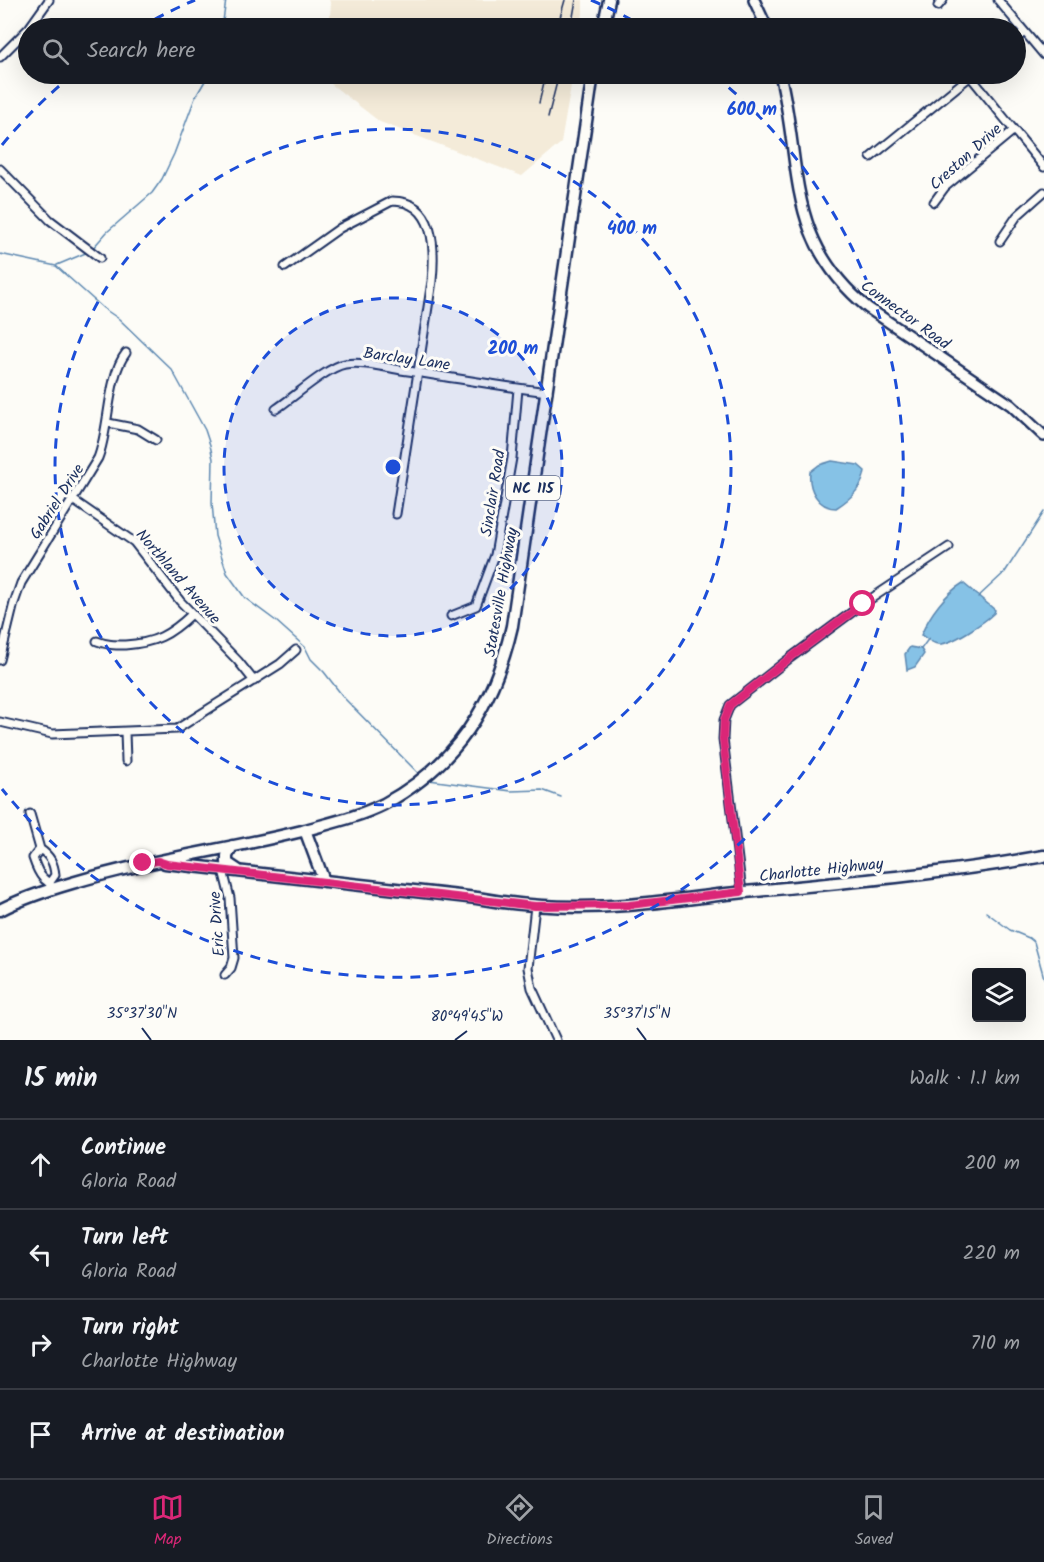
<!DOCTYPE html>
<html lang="en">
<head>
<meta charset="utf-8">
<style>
  :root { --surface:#171b24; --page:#242831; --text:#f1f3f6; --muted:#9ea1a6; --line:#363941; --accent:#db2777 }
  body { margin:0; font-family:Kalam,sans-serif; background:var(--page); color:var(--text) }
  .controls { position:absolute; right:18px; bottom:18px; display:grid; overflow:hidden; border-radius:6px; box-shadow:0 6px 24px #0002 }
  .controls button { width:54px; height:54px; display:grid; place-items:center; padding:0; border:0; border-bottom:2px solid var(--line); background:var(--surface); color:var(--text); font:30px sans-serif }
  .stop { position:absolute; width:18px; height:18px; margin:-14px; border:4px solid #db2777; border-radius:50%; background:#fff }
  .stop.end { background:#db2777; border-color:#fff; box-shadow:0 2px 6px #0008 }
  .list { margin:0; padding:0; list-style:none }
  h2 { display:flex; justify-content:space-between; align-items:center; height:78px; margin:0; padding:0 24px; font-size:26px }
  h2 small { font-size:20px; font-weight:400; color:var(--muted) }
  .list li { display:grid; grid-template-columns:39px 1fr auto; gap:18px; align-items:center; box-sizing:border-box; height:90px; padding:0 24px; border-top:2px solid var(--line) }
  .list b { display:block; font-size:22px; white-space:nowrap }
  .list p { margin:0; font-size:20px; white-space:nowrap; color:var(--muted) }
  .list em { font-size:20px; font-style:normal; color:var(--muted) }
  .icon { flex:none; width:33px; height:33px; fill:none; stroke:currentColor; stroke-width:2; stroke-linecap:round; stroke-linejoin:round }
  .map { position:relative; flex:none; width:1044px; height:1040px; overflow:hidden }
  .search { position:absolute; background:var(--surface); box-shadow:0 6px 24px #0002; left:18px; right:18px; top:18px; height:66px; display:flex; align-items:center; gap:15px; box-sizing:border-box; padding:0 21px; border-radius:33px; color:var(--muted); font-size:22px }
  .sheet { height:438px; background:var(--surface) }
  nav { display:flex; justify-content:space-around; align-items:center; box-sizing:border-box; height:84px; border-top:2px solid var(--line); background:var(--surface); font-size:16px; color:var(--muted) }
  nav a { display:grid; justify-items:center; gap:3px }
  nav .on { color:var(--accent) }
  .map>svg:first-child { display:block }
  .built { fill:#f4ebd9 }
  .water { fill:#86c2e6; stroke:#5b87b0; stroke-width:1.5 }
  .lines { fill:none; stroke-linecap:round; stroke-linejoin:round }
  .stream { stroke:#5b87b0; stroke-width:1.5 }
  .street-casing { stroke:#1b2f5e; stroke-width:11 }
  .secondary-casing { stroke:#1b2f5e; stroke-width:14 }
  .primary-casing { stroke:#1b2f5e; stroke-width:15 }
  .street { stroke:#fdfcf7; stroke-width:7 }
  .secondary { stroke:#fdfcf7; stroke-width:9 }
  .primary { stroke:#fdfcf7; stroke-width:10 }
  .rail { stroke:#1b2f5e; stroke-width:1.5 }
  .route { stroke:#db2777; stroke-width:8 }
  .ticks { fill:none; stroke:#1b2f5e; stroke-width:2 }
  .ring { fill:none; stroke:#1d4ed8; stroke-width:3; stroke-dasharray:10 8 }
  .labels { text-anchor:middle; stroke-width:6; stroke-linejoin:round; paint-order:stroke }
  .shield { fill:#fdfcf7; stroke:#5f6c8c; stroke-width:1.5 }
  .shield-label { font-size:15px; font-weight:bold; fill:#1b2f5e }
  .street-label { font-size:16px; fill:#1b2f5e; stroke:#fdfcf7 }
  .ticks-label { font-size:15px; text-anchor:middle; fill:#1b2f5e; stroke:#fdfcf7; stroke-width:6; stroke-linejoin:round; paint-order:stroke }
  .centre { fill:#1d4ed8; stroke:#fdfcf7; stroke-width:3 }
  .ring-label { font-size:18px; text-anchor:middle; font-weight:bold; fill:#1d4ed8; stroke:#fdfcf7; stroke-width:6; stroke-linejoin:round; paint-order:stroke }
</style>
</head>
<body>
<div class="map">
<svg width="1044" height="1040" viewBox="0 0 1044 1040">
  <rect width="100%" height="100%" fill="#fdfcf7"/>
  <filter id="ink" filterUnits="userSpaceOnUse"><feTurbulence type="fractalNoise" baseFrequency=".0167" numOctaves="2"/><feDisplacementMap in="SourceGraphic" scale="12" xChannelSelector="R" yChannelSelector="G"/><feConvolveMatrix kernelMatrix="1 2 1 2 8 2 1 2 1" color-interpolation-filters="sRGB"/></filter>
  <g filter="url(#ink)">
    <path class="built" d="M329,0H583V12L581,28H329L331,4Z
      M326,74H573L561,143L522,176L380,122L326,80Z"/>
    <path class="water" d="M832,461L858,465L865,471C863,487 849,500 836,508C818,508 808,489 810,472L819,465Z
      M963,583L995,610L994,613C986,621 950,646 938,644C932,643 926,638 921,635C930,614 945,594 963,583Z
      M910,647L921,649L924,654L915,667L907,670L905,654Z"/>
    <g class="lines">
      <path class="stream" d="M222,28L226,0
        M92,249L107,232L152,193L162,179L174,154L195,98L209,74
        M0,254L56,266L103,308L119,319L172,370L205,430L210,445L213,459L212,503L215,536L227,573L245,598L276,621L305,647L311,659L324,672L345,699L420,775
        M57,265L88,252
        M978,597L1005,572L1044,512
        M921,649L929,638
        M429,780L511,791L542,790L561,797
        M986,912L1010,930L1029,938L1034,942L1044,978"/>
      <g class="street-casing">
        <path id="street" d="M998,0L1044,55
          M938,6L943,0
          M1016,39L1024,32
          M0,57L29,28L49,0
          M970,76L1044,167
          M871,157L973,74
          M0,169L50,220L100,258
          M934,202L945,187L1014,130
          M1000,241L1017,216L1044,192
          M285,267L340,228L392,201C436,201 435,250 432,281L396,514
          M276,409C293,398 327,367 345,364C362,361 384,367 401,370C450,377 498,386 548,392
          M108,423L138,429L156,440
          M73,500L134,542L180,601L238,661L254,681
          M451,616L476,606L495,555L512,458L518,389
          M97,641C107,645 114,645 125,645C155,643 170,635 192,614
          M0,660L14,603L21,583L98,458C110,428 107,377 126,353
          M0,722L52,734L177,729L280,664L296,650
          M125,732L126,761
          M30,814L40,849
          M223,870L230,898L234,958L231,968L225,975
          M50,882L55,875C54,863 50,856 40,849L33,858C35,864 38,873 43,878C47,882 50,882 53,889
          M742,892L723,739L724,720L730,705L790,658L863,604L949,547
          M535,906L528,968L532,988L556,1040"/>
      </g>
      <g class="secondary-casing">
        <path id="secondary" d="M754,0L767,28
          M780,74C803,168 784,239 868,308L1011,405L1044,436"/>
      </g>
      <g class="primary-casing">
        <path id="primary" d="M603,28L609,0
          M305,830L324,881
          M232,846L227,856V863L239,871
          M165,863L477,898C527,907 577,909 627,905C667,902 706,896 745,892C845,882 945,874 1044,856
          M0,910C23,898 48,890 72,883C148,860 226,850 302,831C330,823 358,817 384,804C456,765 494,705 512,626L593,74"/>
      </g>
      <use href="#street" class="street"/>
      <use href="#secondary" class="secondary"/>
      <use href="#primary" class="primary"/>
      <path class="rail" d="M557,28L565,0
        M571,28L576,0
        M539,103L546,74
        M548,117L559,74"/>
    </g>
  </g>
  <g class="lines" filter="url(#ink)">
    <path class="route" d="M143,863L158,861L167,864L535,906L629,905L741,892L723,739L724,720L730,705L790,658L863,604"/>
  </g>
  <path class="ticks" d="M142,1028L151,1040M637,1028L646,1040M455,1040L467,1031"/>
  <circle cx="393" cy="467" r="169" fill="#1d4ed8" fill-opacity=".12"/>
  <g class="ring">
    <circle cx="393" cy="467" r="169"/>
    <circle cx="393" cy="467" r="338"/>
    <path d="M2 145A507 507 0 0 1 71 76M139 28A507 507 0 0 1 195 0M591 0A507 507 0 0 1 646 28M715 76A507 507 0 1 1 2 789"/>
  </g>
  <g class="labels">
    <rect class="shield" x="506" y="476" width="54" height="24" rx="4.5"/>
    <g class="shield-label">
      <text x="533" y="493">NC 115</text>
    </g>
    <g class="street-label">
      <text transform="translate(965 156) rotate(-42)" y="6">Creston Drive</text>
      <text transform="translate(906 314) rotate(36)" y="6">Connector Road</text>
      <text transform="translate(407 358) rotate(8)" y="6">Barclay Lane</text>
      <text transform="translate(492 493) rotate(-81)" y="6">Sinclair Road</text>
      <text transform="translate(56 501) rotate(-57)" y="6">Gabriel Drive</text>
      <text transform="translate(179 576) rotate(49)" y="6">Northland Avenue</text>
      <text transform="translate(500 592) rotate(-80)" y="6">Statesville Highway</text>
      <text transform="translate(821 869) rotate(-6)" y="6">Charlotte Highway</text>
      <text transform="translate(216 924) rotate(-94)" y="6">Eric Drive</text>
    </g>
  </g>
  <g class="ticks-label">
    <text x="142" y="1018">35°37'30"N</text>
    <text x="637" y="1018">35°37'15"N</text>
    <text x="467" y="1021">80°49'45"W</text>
  </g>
  <circle cx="393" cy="467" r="9" class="centre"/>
  <g class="ring-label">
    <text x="752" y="115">600 m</text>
    <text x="632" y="234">400 m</text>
    <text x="513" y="354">200 m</text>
  </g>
</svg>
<div class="controls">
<button><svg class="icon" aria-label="layers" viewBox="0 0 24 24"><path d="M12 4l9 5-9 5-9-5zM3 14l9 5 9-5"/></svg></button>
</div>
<div class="stop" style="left:863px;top:604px"></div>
<div class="stop end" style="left:143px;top:863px"></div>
<div class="search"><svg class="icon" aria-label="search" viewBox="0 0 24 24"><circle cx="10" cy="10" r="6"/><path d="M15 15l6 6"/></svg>Search here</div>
</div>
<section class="sheet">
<h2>15 min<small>Walk · 1.1 km</small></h2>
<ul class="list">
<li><svg class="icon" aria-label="ahead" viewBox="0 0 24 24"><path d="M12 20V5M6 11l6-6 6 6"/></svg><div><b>Continue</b><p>Gloria Road</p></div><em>200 m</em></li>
<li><svg class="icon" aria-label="left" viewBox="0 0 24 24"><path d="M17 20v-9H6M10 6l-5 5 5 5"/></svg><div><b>Turn left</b><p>Gloria Road</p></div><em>220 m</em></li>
<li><svg class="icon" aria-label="right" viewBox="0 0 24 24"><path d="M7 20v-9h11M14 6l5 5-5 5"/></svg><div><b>Turn right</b><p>Charlotte Highway</p></div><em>710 m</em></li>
<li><svg class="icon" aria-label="arrive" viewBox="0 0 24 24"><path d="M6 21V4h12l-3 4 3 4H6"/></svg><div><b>Arrive at destination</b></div></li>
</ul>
</section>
<nav>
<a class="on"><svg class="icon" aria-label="map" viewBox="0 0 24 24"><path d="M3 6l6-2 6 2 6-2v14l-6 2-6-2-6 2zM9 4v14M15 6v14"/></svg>Map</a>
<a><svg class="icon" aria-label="directions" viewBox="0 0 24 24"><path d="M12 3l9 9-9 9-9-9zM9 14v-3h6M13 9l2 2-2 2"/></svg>Directions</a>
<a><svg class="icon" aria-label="saved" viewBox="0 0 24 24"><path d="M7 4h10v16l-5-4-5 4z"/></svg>Saved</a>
</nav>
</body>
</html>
